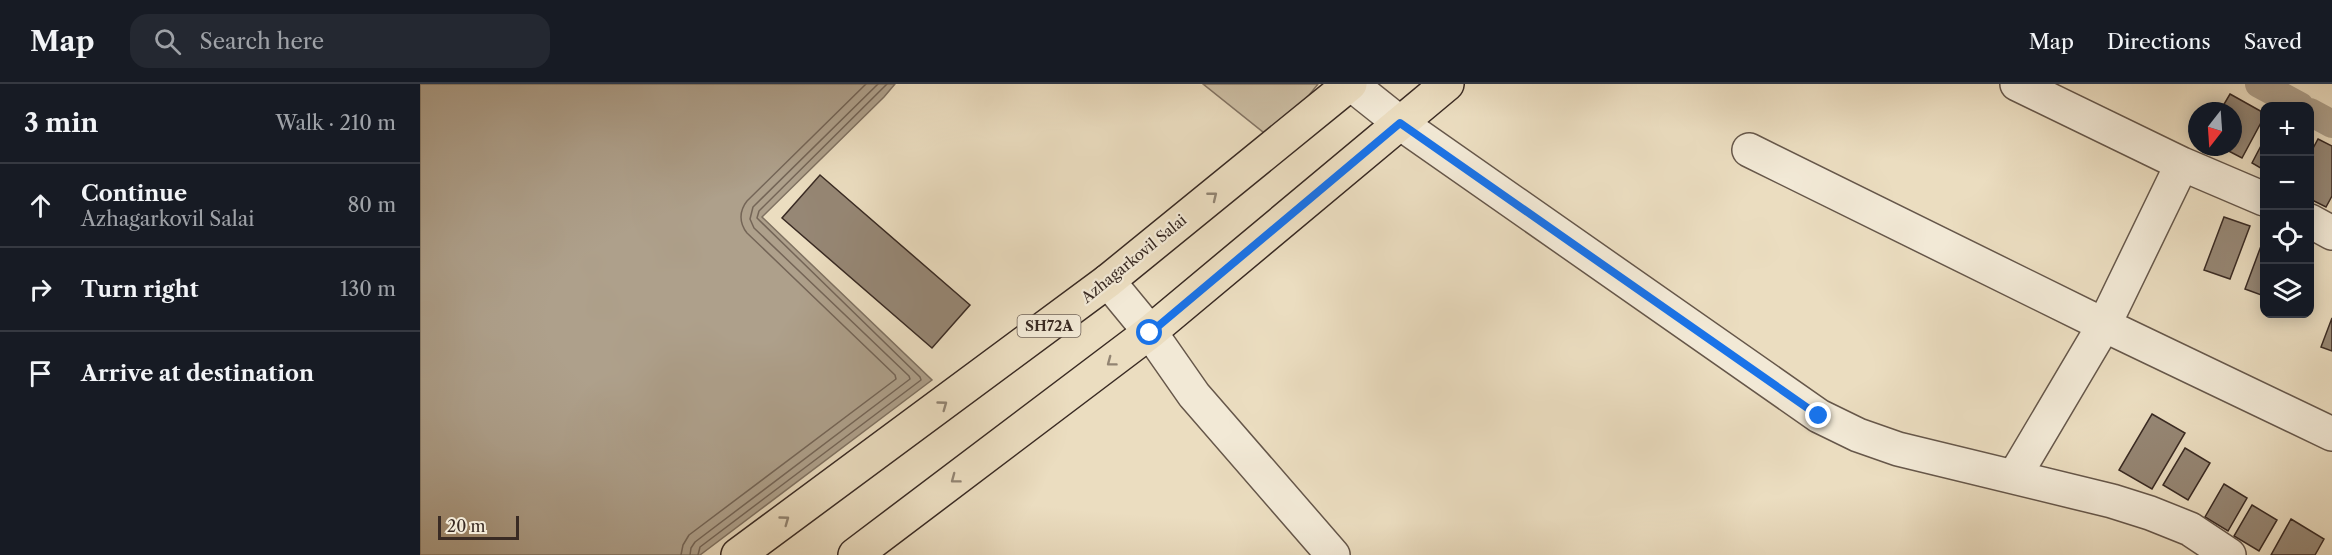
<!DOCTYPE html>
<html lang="en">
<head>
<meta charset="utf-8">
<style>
  :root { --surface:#171b24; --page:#242831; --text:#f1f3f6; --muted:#9ea1a6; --line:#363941 }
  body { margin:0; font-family:"Libre Caslon Text",serif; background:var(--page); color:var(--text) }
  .controls { position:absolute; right:18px; top:18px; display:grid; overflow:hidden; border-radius:12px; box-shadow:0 3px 15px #0003 }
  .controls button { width:54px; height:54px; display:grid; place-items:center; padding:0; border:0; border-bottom:2px solid var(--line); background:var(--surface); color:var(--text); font:30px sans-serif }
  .compass { position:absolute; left:1768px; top:18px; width:54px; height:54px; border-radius:50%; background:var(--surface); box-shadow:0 3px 15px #0003; rotate:197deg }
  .scale { position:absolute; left:18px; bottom:15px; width:81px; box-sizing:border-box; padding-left:6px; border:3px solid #392a23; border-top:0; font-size:16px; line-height:21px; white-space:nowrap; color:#392a23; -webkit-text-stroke:4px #f2e9d6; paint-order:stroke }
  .stop { position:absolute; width:18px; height:18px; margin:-14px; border:4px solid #1a73e8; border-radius:50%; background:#fff }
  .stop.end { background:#1a73e8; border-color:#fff; box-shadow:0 2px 6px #0008 }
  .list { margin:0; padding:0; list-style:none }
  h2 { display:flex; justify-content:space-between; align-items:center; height:78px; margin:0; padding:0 24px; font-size:26px }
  h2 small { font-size:20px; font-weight:400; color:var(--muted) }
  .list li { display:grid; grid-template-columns:39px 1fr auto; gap:18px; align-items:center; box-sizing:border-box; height:84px; padding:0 24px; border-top:2px solid var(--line) }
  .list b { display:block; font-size:22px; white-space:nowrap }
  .list p { margin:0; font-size:20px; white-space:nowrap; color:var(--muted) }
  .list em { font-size:20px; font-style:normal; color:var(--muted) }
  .icon { flex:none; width:33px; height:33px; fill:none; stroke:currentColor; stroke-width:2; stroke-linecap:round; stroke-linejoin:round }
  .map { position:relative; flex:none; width:1912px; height:471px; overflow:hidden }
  header { display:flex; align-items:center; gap:36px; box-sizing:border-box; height:84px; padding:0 30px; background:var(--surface); border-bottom:2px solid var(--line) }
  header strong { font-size:28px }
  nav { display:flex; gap:33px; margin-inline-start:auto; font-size:21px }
  .search { width:420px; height:54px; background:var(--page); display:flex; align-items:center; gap:15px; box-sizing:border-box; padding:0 21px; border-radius:18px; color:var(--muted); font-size:22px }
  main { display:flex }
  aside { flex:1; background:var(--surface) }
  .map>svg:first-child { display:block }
  .green { fill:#cdbfa5; stroke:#837464; stroke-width:1.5 }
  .water { fill:#aea08b; stroke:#7f7161; stroke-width:1.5 }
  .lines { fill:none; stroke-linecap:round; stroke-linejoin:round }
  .shore { stroke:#746557; stroke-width:1.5 }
  .canal { stroke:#aea08b; stroke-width:28 }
  .building { fill:#968775; stroke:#392a23; stroke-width:1.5 }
  .minor-casing { stroke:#66574a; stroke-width:36 }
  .major-casing { stroke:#392a23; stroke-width:36 }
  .minor { stroke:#f2e9d6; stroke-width:33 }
  .major { stroke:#ebddc0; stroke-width:33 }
  .oneway { stroke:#928472 }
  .route { stroke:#1a73e8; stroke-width:8 }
  .labels { text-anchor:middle; stroke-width:4.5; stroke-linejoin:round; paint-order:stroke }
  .shield { fill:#f2e9d6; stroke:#706359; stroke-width:1.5 }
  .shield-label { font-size:14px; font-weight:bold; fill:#392a23 }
  .street-label { font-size:15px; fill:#392a23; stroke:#f2e9d6 }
</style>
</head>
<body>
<header>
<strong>Map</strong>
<div class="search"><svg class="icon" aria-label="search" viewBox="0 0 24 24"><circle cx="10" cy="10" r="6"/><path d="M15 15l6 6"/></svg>Search here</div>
<nav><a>Map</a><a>Directions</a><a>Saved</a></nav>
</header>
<main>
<aside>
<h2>3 min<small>Walk · 210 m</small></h2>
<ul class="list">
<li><svg class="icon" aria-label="ahead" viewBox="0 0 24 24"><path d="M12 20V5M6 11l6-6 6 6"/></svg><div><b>Continue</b><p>Azhagarkovil Salai</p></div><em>80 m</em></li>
<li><svg class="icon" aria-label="right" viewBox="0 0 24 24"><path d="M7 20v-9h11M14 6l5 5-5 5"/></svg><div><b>Turn right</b></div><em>130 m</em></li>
<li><svg class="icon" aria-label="arrive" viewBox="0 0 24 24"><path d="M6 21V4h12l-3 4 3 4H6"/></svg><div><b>Arrive at destination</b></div></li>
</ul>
</aside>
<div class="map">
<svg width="1912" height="471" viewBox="0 0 1912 471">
  <rect width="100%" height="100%" fill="#ebddc0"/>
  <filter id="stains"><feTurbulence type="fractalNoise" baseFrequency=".00333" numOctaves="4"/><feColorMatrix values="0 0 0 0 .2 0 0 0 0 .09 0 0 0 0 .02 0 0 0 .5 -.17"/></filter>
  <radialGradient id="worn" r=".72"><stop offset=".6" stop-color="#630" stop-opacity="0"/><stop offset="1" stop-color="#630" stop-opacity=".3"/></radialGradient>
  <path class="green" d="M783,0H898L853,56Z"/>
  <path class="water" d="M0,0H475L464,13L342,133L512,296L280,471H0Z"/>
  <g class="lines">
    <path class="shore" d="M261,471L263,461L269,451L476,295L475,291L327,149C319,139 319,127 327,117L446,0
      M270,471L271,464L275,458L490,295L489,292L334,144L330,135L333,123L458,0
      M278,471L280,463L501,296L500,293L337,134L339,127L467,0"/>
    <path class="canal" d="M1839,0L1880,22
      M1890,28L1912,40"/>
  </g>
  <path class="building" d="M1810,10L1844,29V33L1822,74L1801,63H1813V27H1800Z
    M1898,55L1912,62V112L1906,123L1890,115V70Z
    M1844,56V86L1832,79Z
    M400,91L550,221L512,264L362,134Z
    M1804,133L1830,142L1810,195L1784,186Z
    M1844,154V212L1825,205Z
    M1912,234V267L1901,263Z
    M1732,330L1765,349L1732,405L1699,386Z
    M1765,364L1790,379L1768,416L1743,401Z
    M1804,400L1827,414L1808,447L1785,433Z
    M1832,421L1857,436L1839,467L1814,452Z
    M1871,435L1904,455L1895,471H1851Z"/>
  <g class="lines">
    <g class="minor-casing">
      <path id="minor" d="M931,0L980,39L1399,332L1438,351L1478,365L1692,417L1730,429L1770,445L1809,471
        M1597,0L1762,80L1844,115
        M1329,66L1684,241L1912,350
        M1890,137L1912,149
        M688,197L730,248L774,311L913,471
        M1594,393L1684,241L1762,80"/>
    </g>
    <g class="major-casing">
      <path id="major" d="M318,471L688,197L930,0
        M435,471L730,248L1027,0"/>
    </g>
    <use href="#minor" class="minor"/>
    <use href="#major" class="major"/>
  </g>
  <defs><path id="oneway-chevron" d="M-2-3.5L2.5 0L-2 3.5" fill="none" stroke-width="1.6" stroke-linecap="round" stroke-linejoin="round" transform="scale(1.5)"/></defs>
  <g class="oneway">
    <use href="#oneway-chevron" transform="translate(793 112) rotate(-39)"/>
    <use href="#oneway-chevron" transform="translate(691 278) rotate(143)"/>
    <use href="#oneway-chevron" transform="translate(523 321) rotate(-36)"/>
    <use href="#oneway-chevron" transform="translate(535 395) rotate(143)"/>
    <use href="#oneway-chevron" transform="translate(365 436) rotate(-36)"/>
  </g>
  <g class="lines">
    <path class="route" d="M730,249L980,39L1399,332"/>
  </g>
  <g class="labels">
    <rect class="shield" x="597.5" y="231" width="63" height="22" rx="4.5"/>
    <g class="shield-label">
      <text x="629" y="247">SH72A</text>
    </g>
    <g class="street-label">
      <text transform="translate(714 175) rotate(-39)" y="5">Azhagarkovil Salai</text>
    </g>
  </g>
  <rect width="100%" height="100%" filter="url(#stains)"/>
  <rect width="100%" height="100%" fill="url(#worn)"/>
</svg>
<div class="controls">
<button>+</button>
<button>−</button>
<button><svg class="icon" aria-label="locate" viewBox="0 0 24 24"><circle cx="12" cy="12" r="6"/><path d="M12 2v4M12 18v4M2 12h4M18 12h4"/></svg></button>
<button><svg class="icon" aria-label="layers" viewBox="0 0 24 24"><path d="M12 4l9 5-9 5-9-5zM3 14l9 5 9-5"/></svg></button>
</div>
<svg class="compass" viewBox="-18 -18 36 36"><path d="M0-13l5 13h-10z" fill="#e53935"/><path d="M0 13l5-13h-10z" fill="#9ea1a6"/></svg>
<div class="scale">20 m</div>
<div class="stop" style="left:730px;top:249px"></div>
<div class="stop end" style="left:1399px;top:332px"></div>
</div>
</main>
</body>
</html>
